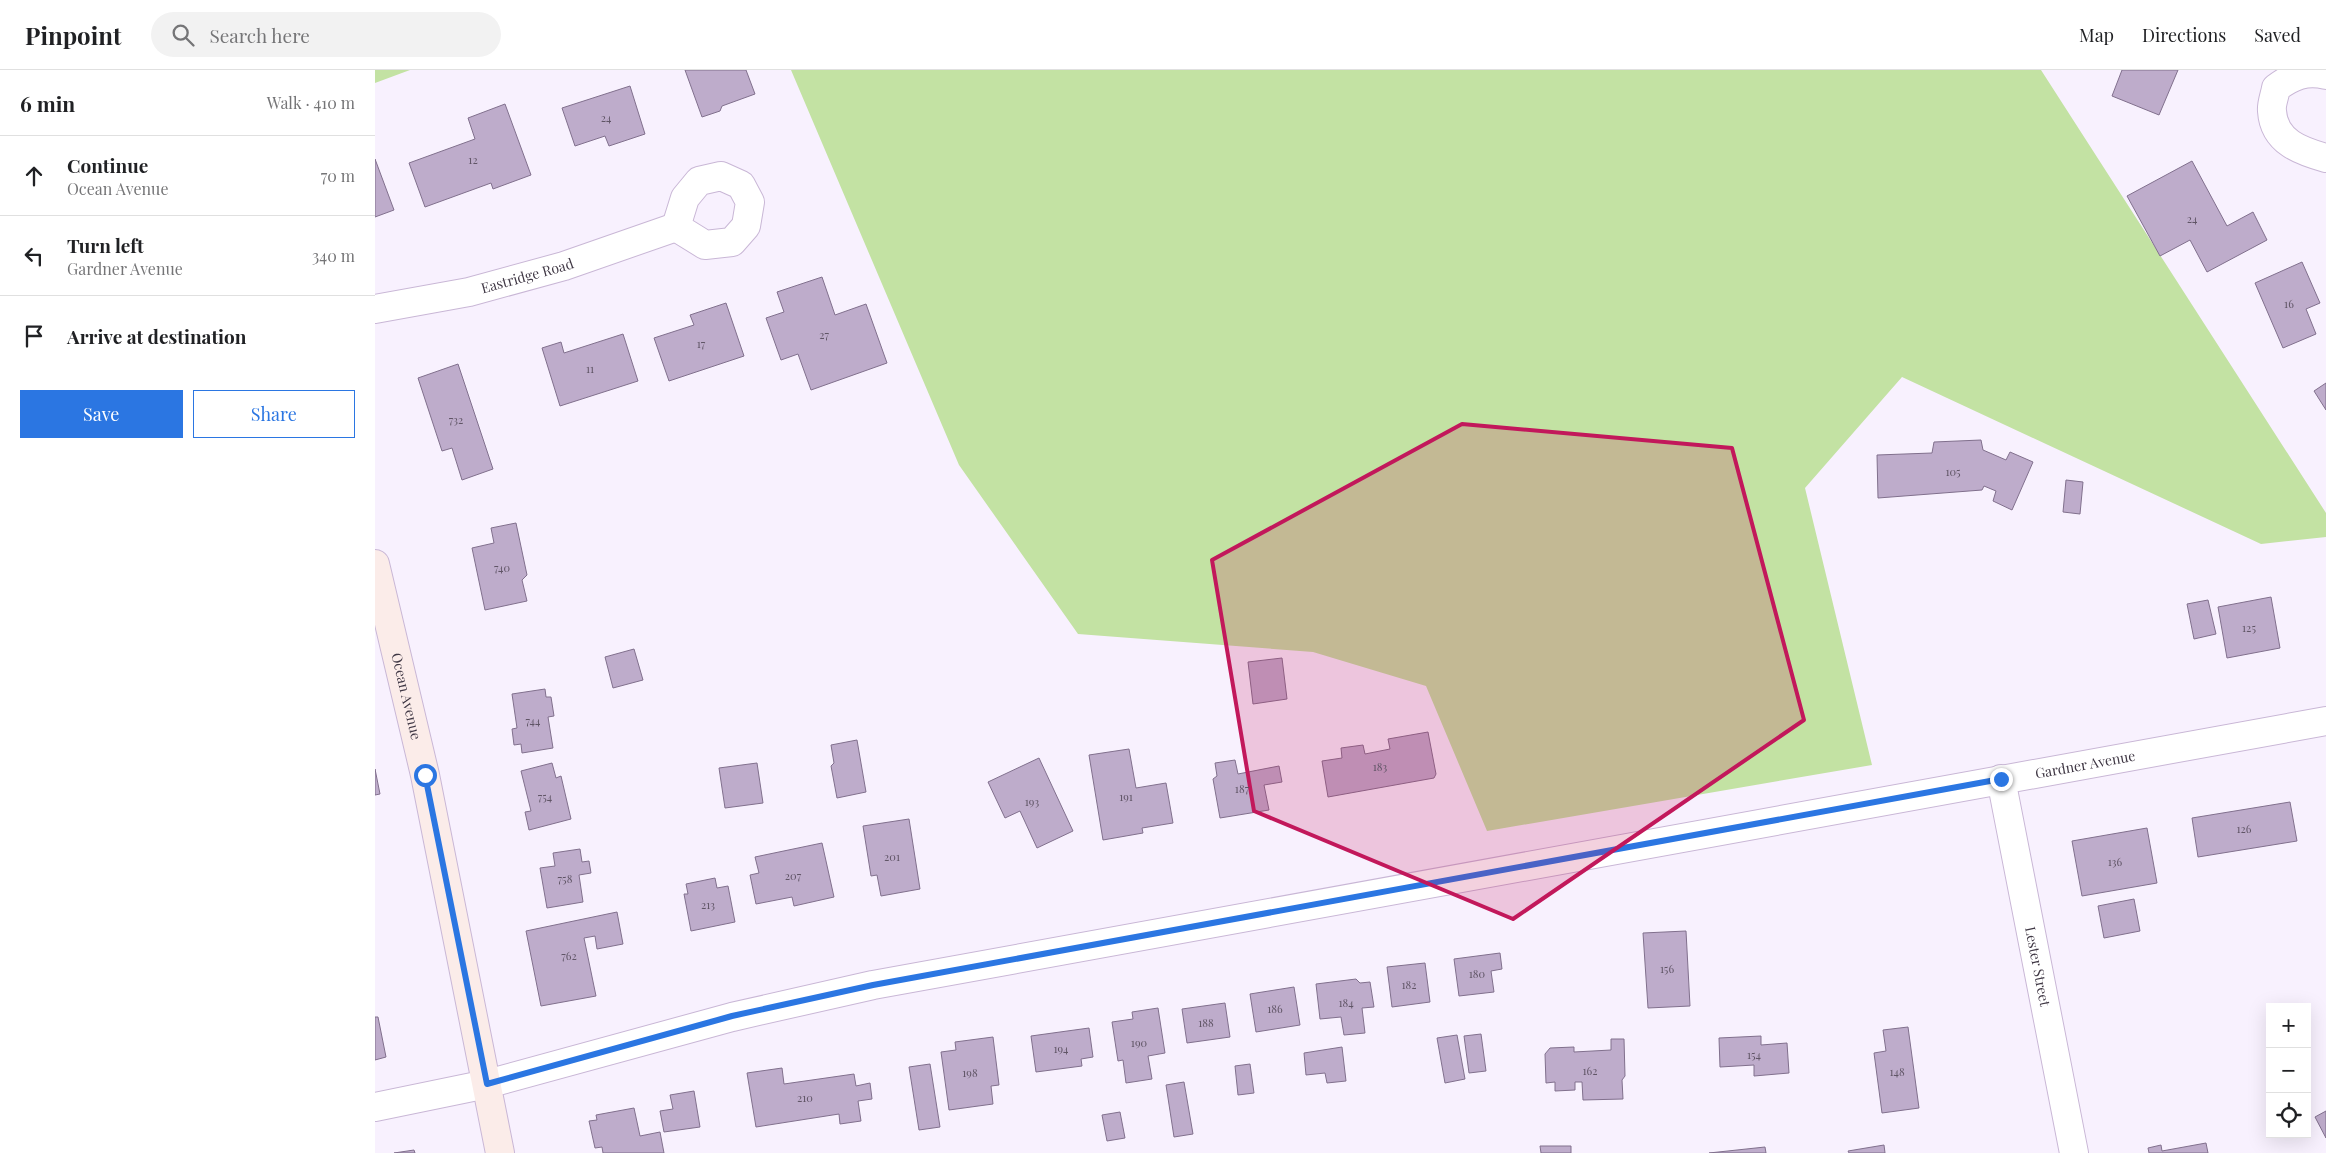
<!DOCTYPE html>
<html lang="en">
<head>
<meta charset="utf-8">
<style>
  :root { --surface:#fff; --page:#f2f2f2; --text:#202124; --muted:#757577; --line:#e0e0e0; --accent:#2b76e2 }
  body { margin:0; font-family:"Playfair Display",serif; background:var(--page); color:var(--text) }
  .controls { position:absolute; right:15px; bottom:15px; display:grid; overflow:hidden; border-radius:0px; box-shadow:0 5px 20px #0002 }
  .controls button { width:45px; height:45px; display:grid; place-items:center; padding:0; border:0; border-bottom:1px solid var(--line); background:var(--surface); color:var(--text); font:25px sans-serif }
  .stop { position:absolute; width:15px; height:15px; margin:-11px; border:4px solid #2b76e2; border-radius:50%; background:#fff }
  .stop.end { background:#2b76e2; border-color:#fff; box-shadow:0 1px 5px #0008 }
  .list { margin:0; padding:0; list-style:none }
  h2 { display:flex; justify-content:space-between; align-items:center; height:65px; margin:0; padding:0 20px; font-size:21px }
  h2 small { font-size:16px; font-weight:400; color:var(--muted) }
  .list li { display:grid; grid-template-columns:32px 1fr auto; gap:15px; align-items:center; box-sizing:border-box; height:80px; padding:0 20px; border-top:1px solid var(--line) }
  .list b { display:block; font-size:19px; white-space:nowrap }
  .list p { margin:0; font-size:16px; white-space:nowrap; color:var(--muted) }
  .list em { font-size:16px; font-style:normal; color:var(--muted) }
  .actions { display:flex; gap:10px; padding:15px 20px }
  .actions a { flex:1; padding:11px 0; border:1px solid var(--accent); border-radius:0px; text-align:center; font-size:18px; color:var(--accent) }
  .actions .main { background:var(--accent); color:#fff }
  .icon { flex:none; width:28px; height:28px; fill:none; stroke:currentColor; stroke-width:2; stroke-linecap:round; stroke-linejoin:round }
  .map { position:relative; flex:none; width:1951px; height:1083px; overflow:hidden }
  header { display:flex; align-items:center; gap:30px; box-sizing:border-box; height:70px; padding:0 25px; background:var(--surface); border-bottom:1px solid var(--line) }
  header strong { font-size:24px }
  nav { display:flex; gap:28px; margin-inline-start:auto; font-size:18px }
  .search { width:350px; height:45px; background:var(--page); display:flex; align-items:center; gap:12px; box-sizing:border-box; padding:0 18px; border-radius:28px; color:var(--muted); font-size:19px }
  main { display:flex }
  aside { flex:1; background:var(--surface) }
  .map>svg:first-child { display:block }
  .green { fill:#c3e2a3 }
  .building { fill:#beaccb; stroke:#81708d }
  .lines { fill:none; stroke-linecap:round; stroke-linejoin:round }
  .minor-casing { stroke:#c9b7d6; stroke-width:30 }
  .secondary-casing { stroke:#c9b7d6; stroke-width:30 }
  .minor { stroke:#fff; stroke-width:28 }
  .secondary { stroke:#fbece9; stroke-width:28 }
  .route { stroke:#2b76e2; stroke-width:6 }
  .marked { fill:#c2185b; fill-opacity:0.2; stroke:#c2185b; stroke-width:4; stroke-linejoin:round }
  .labels { text-anchor:middle; stroke-width:4; stroke-linejoin:round; paint-order:stroke }
  .number-label { font-size:11px; fill:#605566 }
  .street-label { font-size:14px; fill:#403845; stroke:#f8f1fe }
</style>
</head>
<body>
<header>
<strong>Pinpoint</strong>
<div class="search"><svg class="icon" aria-label="search" viewBox="0 0 24 24"><circle cx="10" cy="10" r="6"/><path d="M15 15l6 6"/></svg>Search here</div>
<nav><a>Map</a><a>Directions</a><a>Saved</a></nav>
</header>
<main>
<aside>
<h2>6 min<small>Walk · 410 m</small></h2>
<ul class="list">
<li><svg class="icon" aria-label="ahead" viewBox="0 0 24 24"><path d="M12 20V5M6 11l6-6 6 6"/></svg><div><b>Continue</b><p>Ocean Avenue</p></div><em>70 m</em></li>
<li><svg class="icon" aria-label="left" viewBox="0 0 24 24"><path d="M17 20v-9H6M10 6l-5 5 5 5"/></svg><div><b>Turn left</b><p>Gardner Avenue</p></div><em>340 m</em></li>
<li><svg class="icon" aria-label="arrive" viewBox="0 0 24 24"><path d="M6 21V4h12l-3 4 3 4H6"/></svg><div><b>Arrive at destination</b></div></li>
</ul>
<div class="actions"><a class="main">Save</a><a>Share</a></div>
</aside>
<div class="map">
<svg width="1951" height="1083" viewBox="0 0 1951 1083">
  <rect width="100%" height="100%" fill="#f8f1fe"/>
  <path class="green" d="M0,0H35L0,13Z
    M416,0H1666L1951,443V467L1886,474L1527,307L1430,418L1497,695L1112,761L1051,616L938,582L703,564L584,395Z"/>
  <path class="building" d="M310,0H371L380,24L347,36L345,41L327,47Z
    M1747,0H1803L1784,45L1737,26Z
    M255,16L270,64L234,76L230,66L200,76L187,38Z
    M130,34L156,105L118,119L116,113L50,137L34,93L100,69L93,48Z
    M0,89L19,140L0,147Z
    M1817,91L1852,156L1878,142L1892,170L1832,202L1815,170L1785,186L1752,126Z
    M1927,192L1945,233L1931,239L1941,264L1908,278L1880,213Z
    M447,207L460,245L491,234L512,293L436,320L423,284L406,290L391,248L409,242L402,222Z
    M351,233L369,286L294,311L279,268L319,255L315,245Z
    M248,264L263,311L185,336L167,278L186,272L189,283Z
    M83,294L118,399L87,410L77,378L67,381L43,308Z
    M1951,313V340L1939,321Z
    M1606,370L1608,380L1631,390L1635,382L1658,392L1637,440L1618,431L1621,421L1609,416L1607,420L1503,428L1502,385L1557,383L1559,372Z
    M1691,410L1708,412L1705,444L1688,442Z
    M141,453L152,505L147,510L152,531L110,540L97,478L119,473L116,458Z
    M1896,527L1905,578L1852,588L1843,537Z
    M1833,530L1841,564L1819,569L1812,534Z
    M259,579L268,610L238,618L230,587Z
    M907,588L912,629L878,634L873,592Z
    M170,619L171,627H176L179,646L173,647L178,678L147,683L146,674L139,675L137,659L142,658L137,624Z
    M1053,662L1061,704L1059,708L953,727L947,691L967,688L966,678L988,675L990,684L1015,679L1013,669Z
    M482,670L491,722L462,728L456,696L459,693L456,675Z
    M754,679L761,718L791,713L798,753L767,758L768,763L728,770L714,685Z
    M664,688L698,761L662,778L645,741L630,748L613,712Z
    M860,690L863,704L904,696L907,712L889,715L894,740L845,748L838,709L842,706L840,693Z
    M177,693L181,708L186,706L196,749L154,760L150,742L156,741L146,701Z
    M382,693L388,733L350,738L344,698Z
    M0,699L5,724L0,725Z
    M1915,732L1922,771L1823,787L1817,748Z
    M534,749L545,819L506,826L502,805L496,806L488,756Z
    M1772,758L1782,813L1707,826L1697,771Z
    M447,773L459,827L419,836L417,827L381,834L375,805L384,803L380,787Z
    M205,779L207,792L214,791L216,803L204,805L208,832L172,838L165,798L180,796L178,783Z
    M340,808L342,818L353,816L360,852L316,861L309,824H313L311,814Z
    M1759,829L1765,861L1729,868L1723,836Z
    M242,842L248,874L222,879L220,866L209,868L221,926L166,936L151,861Z
    M1311,861L1315,936L1273,938L1268,863Z
    M1125,883L1127,899L1116,901L1119,922L1084,926L1079,889Z
    M1050,893L1055,932L1017,937L1012,897Z
    M981,909L985,913L995,912L999,937L987,938L990,963L969,965L966,947L945,949L941,914Z
    M919,917L925,955L881,962L875,924Z
    M850,933L855,967L812,973L807,939Z
    M783,938L790,983L773,986L777,1009L751,1013L748,990L743,991L737,952L758,949L757,942Z
    M0,947H3L11,987L0,990Z
    M1533,957L1544,1038L1507,1043L1499,983L1511,981L1508,960Z
    M714,958L718,987L706,989L707,996L661,1002L656,966Z
    M1106,964L1111,1001L1094,1003L1089,966Z
    M1082,965L1090,1009L1070,1013L1062,968Z
    M1386,966V975L1412,973L1414,1003L1379,1006V995L1345,997L1344,968Z
    M618,967L624,1015L616,1016L618,1034L574,1040L566,982L581,980L580,972Z
    M1236,969H1249L1250,1006L1247,1010L1248,1029L1208,1030L1207,1012H1200V1020L1180,1021V1012L1171,1013L1170,984L1175,978L1199,977V982L1236,980Z
    M967,977L971,1011L952,1013L950,1003L931,1005L929,983Z
    M555,994L565,1057L544,1060L534,997Z
    M875,994L879,1023L863,1025L860,996Z
    M407,998L409,1014L479,1004L481,1016L495,1013L497,1029L483,1031L486,1051L465,1054L464,1044L381,1057L372,1003Z
    M809,1012L818,1064L799,1067L791,1015Z
    M319,1021L325,1057L289,1062L285,1041L298,1039L295,1025Z
    M259,1038L265,1066L285,1062L289,1083H228L227,1077L220,1078L214,1051L222,1050L221,1045Z
    M1951,1041V1068L1940,1047Z
    M745,1042L750,1068L732,1071L727,1045Z
    M1831,1073L1833,1083H1774L1773,1078L1786,1075L1787,1081Z
    M1509,1075L1510,1083H1474L1473,1081Z
    M1165,1076H1196V1083H1166Z
    M1390,1077L1391,1083H1334Z
    M39,1080L40,1083H19Z"/>
  <g class="lines">
    <g class="minor-casing">
      <g id="minor">
        <path d="M1951,5C1931,0 1917,6 1901,18C1900,25 1896,34 1897,41C1899,72 1926,81 1951,88"/>
        <path d="M346,106L366,115L375,132L371,156L357,172L330,175L301,157L310,128L324,111Z"/>
        <path id="s1" d="M0,239L94,222L189,196L301,157"/>
        <path id="s2" d="M1626,709L1699,1083"/>
        <path id="s3" d="M0,1037L112,1014L357,947L498,915L1951,651"/>
      </g>
    </g>
    <g class="secondary-casing">
      <g id="secondary">
        <path id="s4" d="M0,494L50,705L125,1083"/>
      </g>
    </g>
    <use href="#minor" class="minor"/>
    <use href="#secondary" class="secondary"/>
  </g>
  <g class="lines">
    <path class="route" d="M50,705L112,1014L357,946L498,915L1626,709"/>
  </g>
  <path class="marked" d="M1087,354L1357,378L1429,650L1138,849L879,741L837,490Z"/>
  <g class="labels">
    <g class="number-label">
      <text x="231" y="52">24</text>
      <text x="98" y="94">12</text>
      <text x="1817" y="153">24</text>
      <text x="1914" y="238">16</text>
      <text x="449" y="269">27</text>
      <text x="326" y="278">17</text>
      <text x="215" y="303">11</text>
      <text x="81" y="354">732</text>
      <text x="1578" y="406">105</text>
      <text x="127" y="502">740</text>
      <text x="1874" y="562">125</text>
      <text x="158" y="655">744</text>
      <text x="1005" y="701">183</text>
      <text x="867" y="723">187</text>
      <text x="170" y="731">754</text>
      <text x="751" y="731">191</text>
      <text x="657" y="736">193</text>
      <text x="1869" y="763">126</text>
      <text x="517" y="791">201</text>
      <text x="1740" y="796">136</text>
      <text x="418" y="810">207</text>
      <text x="190" y="813">758</text>
      <text x="333" y="839">213</text>
      <text x="194" y="890">762</text>
      <text x="1292" y="903">156</text>
      <text x="1102" y="908">180</text>
      <text x="1034" y="919">182</text>
      <text x="971" y="937">184</text>
      <text x="900" y="943">186</text>
      <text x="831" y="957">188</text>
      <text x="764" y="977">190</text>
      <text x="686" y="983">194</text>
      <text x="1379" y="989">154</text>
      <text x="1215" y="1005">162</text>
      <text x="1522" y="1006">148</text>
      <text x="595" y="1007">198</text>
      <text x="430" y="1032">210</text>
    </g>
    <g class="street-label">
      <text dy="5" stroke="none"><textPath href="#s1" startOffset="156">Eastridge Road</textPath></text>
      <text dy="5" stroke="none"><textPath href="#s4" startOffset="136">Ocean Avenue</textPath></text>
      <text dy="5" stroke="none"><textPath href="#s3" startOffset="1745">Gardner Avenue</textPath></text>
      <text dy="5" stroke="none"><textPath href="#s2" startOffset="191">Lester Street</textPath></text>
    </g>
  </g>
</svg>
<div class="controls">
<button>+</button>
<button>−</button>
<button><svg class="icon" aria-label="locate" viewBox="0 0 24 24"><circle cx="12" cy="12" r="6"/><path d="M12 2v4M12 18v4M2 12h4M18 12h4"/></svg></button>
</div>
<div class="stop" style="left:50px;top:705px"></div>
<div class="stop end" style="left:1626px;top:709px"></div>
</div>
</main>
</body>
</html>
